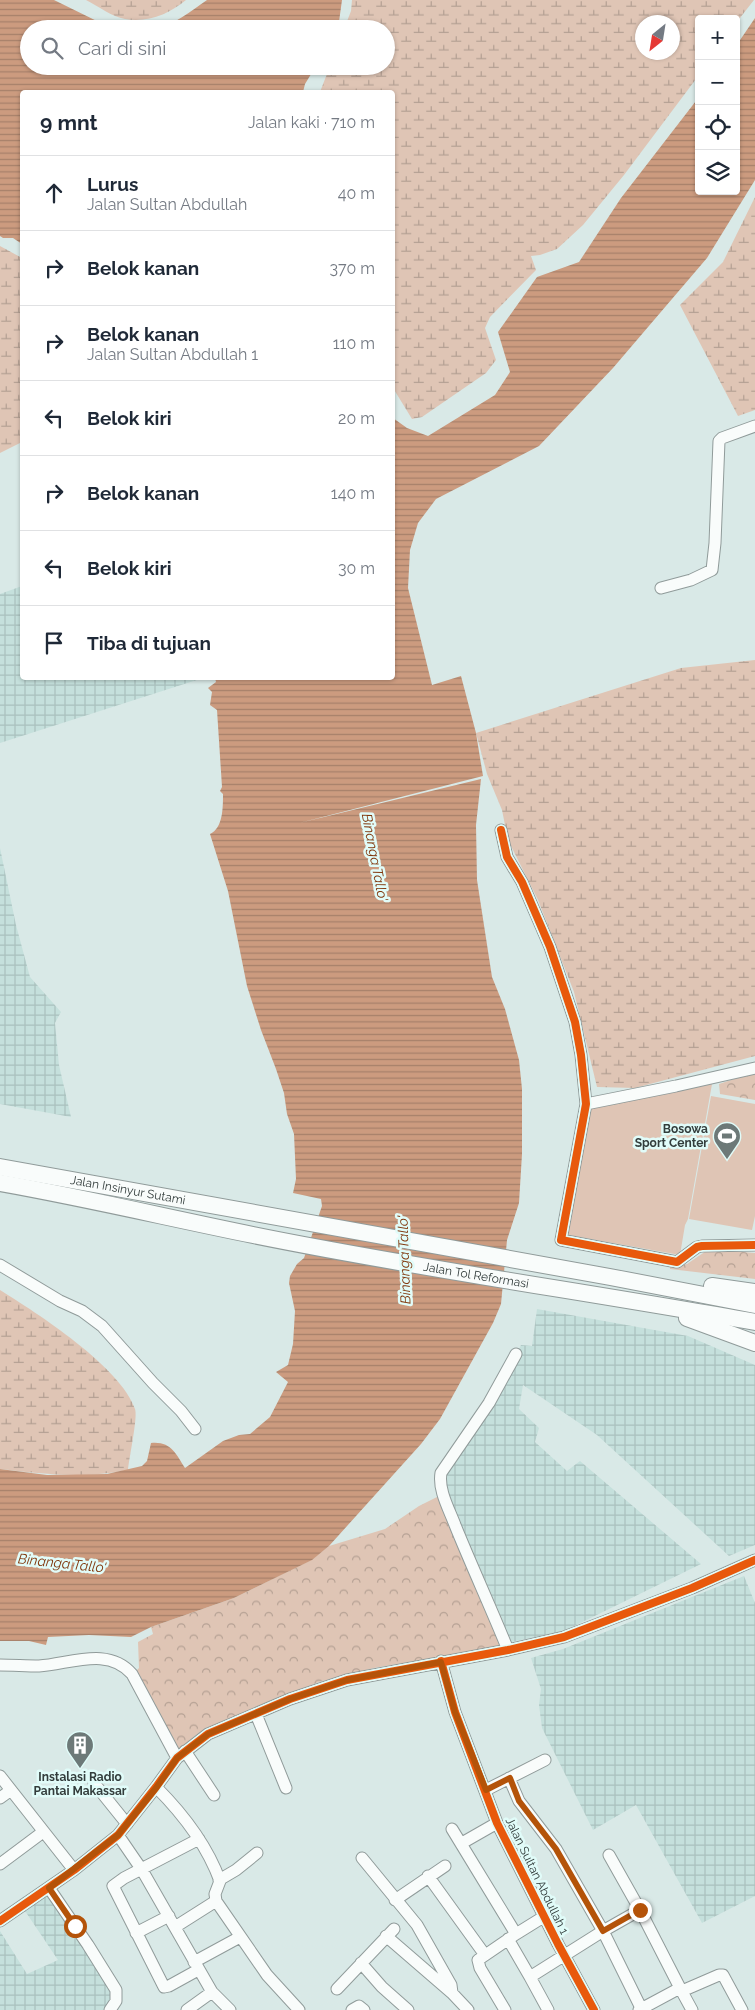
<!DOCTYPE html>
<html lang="id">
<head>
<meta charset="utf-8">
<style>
  :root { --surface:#fff; --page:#f6f6f7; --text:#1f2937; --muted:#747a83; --line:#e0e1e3 }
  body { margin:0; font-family:Raleway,sans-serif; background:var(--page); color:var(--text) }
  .controls { position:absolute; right:15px; top:15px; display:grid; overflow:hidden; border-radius:5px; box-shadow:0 1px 4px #0004 }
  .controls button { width:45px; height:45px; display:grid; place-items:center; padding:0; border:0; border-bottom:1px solid var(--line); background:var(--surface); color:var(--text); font:25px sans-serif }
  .compass { position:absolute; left:635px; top:15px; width:45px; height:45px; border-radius:50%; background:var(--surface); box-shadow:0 1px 4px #0004; rotate:210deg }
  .stop { position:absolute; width:15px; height:15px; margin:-11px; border:4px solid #b45309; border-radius:50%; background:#fff }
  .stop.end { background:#b45309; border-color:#fff; box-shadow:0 1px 5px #0008 }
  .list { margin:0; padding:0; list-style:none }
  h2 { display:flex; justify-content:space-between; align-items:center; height:65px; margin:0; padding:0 20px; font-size:21px }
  h2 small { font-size:16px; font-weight:400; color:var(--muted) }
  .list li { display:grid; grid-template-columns:32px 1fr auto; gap:15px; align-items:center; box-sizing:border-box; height:75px; padding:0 20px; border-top:1px solid var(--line) }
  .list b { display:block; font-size:19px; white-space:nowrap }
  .list p { margin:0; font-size:16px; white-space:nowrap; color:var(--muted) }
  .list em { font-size:16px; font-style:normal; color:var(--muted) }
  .icon { flex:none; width:28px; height:28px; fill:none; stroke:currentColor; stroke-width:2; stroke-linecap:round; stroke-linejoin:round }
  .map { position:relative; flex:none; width:755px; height:2010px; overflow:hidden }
  .search { position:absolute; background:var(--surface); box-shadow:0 1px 4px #0004; left:20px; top:20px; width:375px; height:55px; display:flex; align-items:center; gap:12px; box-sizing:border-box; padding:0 18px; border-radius:28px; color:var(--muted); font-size:19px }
  .panel { position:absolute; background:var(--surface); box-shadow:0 1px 4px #0004; left:20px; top:90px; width:375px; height:590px; border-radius:5px }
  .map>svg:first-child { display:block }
  .industrial { fill:url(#industrial-grid) }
  .grass { fill:#dfc5b5 }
  .forest { fill:url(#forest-crowns) }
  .wetland { fill:url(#wetland-marsh); fill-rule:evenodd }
  .water { fill:url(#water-rules) }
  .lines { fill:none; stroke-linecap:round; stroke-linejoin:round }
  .minor-casing { stroke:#909b9a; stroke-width:13 }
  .highway-casing { stroke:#909b9a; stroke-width:18 }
  .minor { stroke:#f9fcfb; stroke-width:11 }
  .highway { stroke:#f9fcfb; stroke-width:16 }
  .cycleway-casing { stroke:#e1fcf9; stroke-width:11 }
  .cycleway { stroke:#e8590c; stroke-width:8 }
  .route { stroke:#b45309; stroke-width:6 }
  .labels { text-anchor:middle; stroke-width:5; stroke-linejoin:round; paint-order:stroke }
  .poi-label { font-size:12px; font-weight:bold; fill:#333d3c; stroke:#e1fcf9; text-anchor:end }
  .street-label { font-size:12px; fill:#333d3c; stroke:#e1fcf9 }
  .water-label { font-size:14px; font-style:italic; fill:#80370c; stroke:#e1fcf9 }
</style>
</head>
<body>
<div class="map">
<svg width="755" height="2010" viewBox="0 0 755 2010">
  <defs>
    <pattern id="industrial-grid" width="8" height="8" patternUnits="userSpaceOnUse" patternTransform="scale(1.25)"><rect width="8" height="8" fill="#c5e0dc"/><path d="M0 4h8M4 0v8" fill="none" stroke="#aac1be"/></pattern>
    <pattern id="forest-crowns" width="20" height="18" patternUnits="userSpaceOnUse" patternTransform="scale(1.25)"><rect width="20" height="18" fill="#dfc5b5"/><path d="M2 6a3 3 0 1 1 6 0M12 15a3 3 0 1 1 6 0" fill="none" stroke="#b5a194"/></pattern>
    <pattern id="wetland-marsh" width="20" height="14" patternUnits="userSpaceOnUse" patternTransform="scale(1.25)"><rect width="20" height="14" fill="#dfc5b5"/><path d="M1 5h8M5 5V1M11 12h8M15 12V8" fill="none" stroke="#b5a194"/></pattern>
    <pattern id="water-rules" width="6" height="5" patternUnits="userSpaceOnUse" patternTransform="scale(1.25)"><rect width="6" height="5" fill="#cc9b7f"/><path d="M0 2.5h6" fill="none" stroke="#a68069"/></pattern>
  </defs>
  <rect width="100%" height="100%" fill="#d9e9e7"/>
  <path class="industrial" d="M22,586V678H203L0,743V594Z
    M0,848L16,925L30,977L61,1012L55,1023L59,1065L71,1117L0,1104Z
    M537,1309L688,1336L755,1365V1545L729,1556L597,1435L523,1385L519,1409L539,1428L535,1442L567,1471L580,1461L701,1564L564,1631L511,1642L444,1487V1476L498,1393L521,1345L532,1346Z
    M744,1576L755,1603V1896L702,1923L636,1805L593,1830L542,1728L539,1705L541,1689L531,1658L563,1649Z
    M52,1889L118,1996L107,2010H0V1931L27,1974L58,1960L23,1908Z"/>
  <path class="grass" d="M712,1084L688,1219L685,1225L680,1255L568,1235L590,1108Z
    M711,1096L755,1104V1216L752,1230L689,1219Z"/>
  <path class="forest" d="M755,1072V1100L720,1094L719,1084Z
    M709,1249L755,1253V1279L670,1269V1265L687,1264Z
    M447,1492L503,1622L508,1641L502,1646L374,1668L319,1682L196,1735L177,1751L136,1671L139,1668L138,1642L153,1634L151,1627L234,1598L311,1560L329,1546L385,1529L419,1506Z"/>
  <path class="wetland" d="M86,0H186C169,14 148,23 125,19C112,17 98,6 86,0Z
    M352,0H754L736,23V19H699V75L624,175L583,225L557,249L540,255L531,256L536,270L490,317L485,328L496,360L486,373L422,417L412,419L393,388L392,92H320L330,66H386V29H344L351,11ZM642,22H672V52H642Z
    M755,197V410L738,416L680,305L723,262Z
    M0,246L22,258V442L0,453Z
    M755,660V1056L635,1088L597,1087L574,992L538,900L508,840L502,810L487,774L476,733L681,668Z
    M0,1290C37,1313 121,1367 135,1409C138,1417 129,1458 128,1470C85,1479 42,1474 0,1469Z"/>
  <path class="water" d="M0,0H54L109,27L122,29H29V66H316L305,84L303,92H22V244L13,238H3L0,236Z
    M207,0H342L338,29H153C173,26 191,11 207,0Z
    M755,18V180L707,258L613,368L539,446L436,499L418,523L410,550L408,588L432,685L461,676L476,733L483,776L299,823L481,779L476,825L477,880L492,977L505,1009L519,1060L522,1089V1154L519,1203L507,1240L501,1304L493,1323L440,1419L421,1444L329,1546L312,1560L234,1598L151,1627L131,1637L89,1635L48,1637L46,1645L29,1641H0V1469L47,1475L107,1474L142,1466L147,1461L151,1443C171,1441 176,1454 185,1468L223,1441L239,1435L250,1434L270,1417L288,1382L276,1372L288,1365L293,1344L295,1311L289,1283L290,1276L297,1264L304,1258L322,1206L321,1199L293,1193L296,1179L294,1134L287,1114L284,1093L276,1069L261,1030L247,986L228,891L210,834C223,828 223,808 223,794L220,791L222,787L217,710L210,705L212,692L208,688L216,682L215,678H392L393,418L407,428L428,436L495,395L510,372L498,332L537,277L579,262L621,198L699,97V191H736V46Z"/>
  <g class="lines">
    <g class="minor-casing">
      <path id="minor" d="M661,588L691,580L712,570L715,543L719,441L722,438L755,426
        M501,830L507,857L522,882L550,947L575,1022L581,1055L586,1104L561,1240L677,1262L697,1247L702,1246L755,1245
        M586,1104L676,1086L755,1068
        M0,1265L60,1301L82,1311L102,1326L153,1383L181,1411L195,1429
        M508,1650C491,1608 472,1567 455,1525C449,1509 438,1490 441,1473L489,1403L516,1354
        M441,1661L455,1712L497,1823L558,1944L594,2010
        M0,1665C13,1665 26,1666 39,1666C70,1664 108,1646 132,1674L177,1758
        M256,1714L286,1788
        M185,1751L214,1795
        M0,1776L74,1870
        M509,1778L519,1801L556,1849L603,1931L640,1910L680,1988
        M94,1783L127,1824
        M156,1787C183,1814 207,1845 220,1881L215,1894L216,1901L267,1975L299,2010
        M486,1790L545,1760
        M0,1798L11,1790
        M452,1829L516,1934
        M118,1835L142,1870L212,1992L230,2010
        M462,1843L497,1823
        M609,1855L640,1910
        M362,1858L417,1925L451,1985L452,1993
        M0,1864L43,1832
        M428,1876L485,1955
        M219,1880L236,1870L257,1853
        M49,1888L88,1945L116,1990V2001L110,2010
        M395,1900L445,1866
        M0,1921L74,1870L118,1835L156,1787L177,1758L208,1734L290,1699L347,1680L508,1650L564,1637L692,1588L755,1560
        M175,1927L216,1901
        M136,1933L169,1916
        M386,1936L452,1993L468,2010
        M508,1939L530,1977
        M194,1962L240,1937
        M361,1963L382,1987L408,2010
        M198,1970L169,1986L164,1987L113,1886L124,1878L199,1839
        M337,1989L394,1929
        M682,1991L719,1975H723L742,2010
        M187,2010L212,1992
        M352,2010L359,2006L364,2010
        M505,2010L480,1968L478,1960L516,1934L545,1916
        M548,2010L530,1977L603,1931L642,2010
        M639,2010L680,1988L692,2010"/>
    </g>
    <g class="highway-casing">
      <g id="highway">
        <path id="s1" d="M0,1167L610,1277L755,1305"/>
        <path id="s2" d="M0,1183C85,1198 169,1218 253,1235C420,1269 588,1292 755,1322"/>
        <path d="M712,1286L755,1292"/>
        <path d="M687,1318L755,1343"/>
      </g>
    </g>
    <use href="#minor" class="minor"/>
    <use href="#highway" class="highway"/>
    <g class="cycleway-casing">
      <path id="cycleway" d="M501,830L507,857L522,882L550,947L575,1022L581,1055L586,1104L561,1240L677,1262L697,1247L702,1246L755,1245
        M441,1661L455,1712L497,1823L558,1944L594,2010
        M0,1921L74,1870L118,1835L156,1787L177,1758L208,1734L290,1699L347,1680L508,1650L564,1637L692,1588L755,1560"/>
    </g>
    <use href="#cycleway" class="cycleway"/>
  </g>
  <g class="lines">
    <path class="route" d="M75,1926L49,1888L118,1835L156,1788L177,1758L208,1734L290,1699L347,1680L441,1662L455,1712L486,1790L510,1778L519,1801L556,1849L603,1931L640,1910"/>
  </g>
  <defs>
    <g id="stadium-pin" transform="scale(1.4375)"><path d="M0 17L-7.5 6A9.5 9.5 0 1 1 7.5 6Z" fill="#6d7978" stroke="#e1fcf9"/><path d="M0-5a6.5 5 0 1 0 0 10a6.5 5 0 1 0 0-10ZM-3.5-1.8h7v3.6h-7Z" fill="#fff"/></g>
    <g id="building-pin" transform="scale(1.4375)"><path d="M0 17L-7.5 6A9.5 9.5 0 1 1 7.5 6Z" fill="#6d7978" stroke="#e1fcf9"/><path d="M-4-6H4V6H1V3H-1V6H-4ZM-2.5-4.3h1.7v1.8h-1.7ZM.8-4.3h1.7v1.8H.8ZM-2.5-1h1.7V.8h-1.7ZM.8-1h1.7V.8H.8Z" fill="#fff"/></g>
  </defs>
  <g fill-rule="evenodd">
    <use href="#stadium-pin" x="727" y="1136"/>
    <use href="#building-pin" x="80" y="1745"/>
  </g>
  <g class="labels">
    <g class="poi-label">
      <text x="708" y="1133">Bosowa<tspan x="708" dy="14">Sport Center</tspan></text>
      <text x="80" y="1781" text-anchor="middle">Instalasi Radio<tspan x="80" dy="14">Pantai Makassar</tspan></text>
    </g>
    <g class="street-label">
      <text dy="4" stroke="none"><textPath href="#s1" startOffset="130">Jalan Insinyur Sutami</textPath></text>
      <text dy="4" stroke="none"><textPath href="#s2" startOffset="485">Jalan Tol Reformasi</textPath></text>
      <text transform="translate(537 1876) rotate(64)" y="4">Jalan Sultan Abdullah 1</text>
    </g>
    <g class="water-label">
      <text transform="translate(375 857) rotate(79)" y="5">Binanga Tallo'</text>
      <text transform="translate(404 1260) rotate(-92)" y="5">Binanga Tallo'</text>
      <text transform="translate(62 1563) rotate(6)" y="5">Binanga Tallo'</text>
    </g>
  </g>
</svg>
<div class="controls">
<button>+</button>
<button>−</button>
<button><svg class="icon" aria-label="locate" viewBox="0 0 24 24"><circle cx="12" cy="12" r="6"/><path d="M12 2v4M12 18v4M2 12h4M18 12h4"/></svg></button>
<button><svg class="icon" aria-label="layers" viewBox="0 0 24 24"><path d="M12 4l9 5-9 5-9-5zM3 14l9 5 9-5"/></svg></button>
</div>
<svg class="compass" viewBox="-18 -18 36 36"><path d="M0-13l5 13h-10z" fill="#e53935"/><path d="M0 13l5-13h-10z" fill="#747a83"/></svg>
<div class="stop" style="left:75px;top:1926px"></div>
<div class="stop end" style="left:640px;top:1910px"></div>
<div class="search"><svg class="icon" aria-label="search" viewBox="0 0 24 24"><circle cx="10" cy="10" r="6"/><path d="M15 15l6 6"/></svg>Cari di sini</div>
<section class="panel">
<h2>9 mnt<small>Jalan kaki · 710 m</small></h2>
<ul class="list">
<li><svg class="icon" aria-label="ahead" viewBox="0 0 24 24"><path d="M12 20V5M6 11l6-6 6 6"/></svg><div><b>Lurus</b><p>Jalan Sultan Abdullah</p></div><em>40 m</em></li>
<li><svg class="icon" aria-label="right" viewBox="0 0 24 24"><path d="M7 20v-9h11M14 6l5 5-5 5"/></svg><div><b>Belok kanan</b></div><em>370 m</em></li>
<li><svg class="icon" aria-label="right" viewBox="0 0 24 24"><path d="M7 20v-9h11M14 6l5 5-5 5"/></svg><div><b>Belok kanan</b><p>Jalan Sultan Abdullah 1</p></div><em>110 m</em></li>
<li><svg class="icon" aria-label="left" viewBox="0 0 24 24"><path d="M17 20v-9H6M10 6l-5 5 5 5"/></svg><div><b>Belok kiri</b></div><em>20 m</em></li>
<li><svg class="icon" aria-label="right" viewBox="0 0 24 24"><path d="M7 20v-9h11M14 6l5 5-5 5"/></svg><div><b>Belok kanan</b></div><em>140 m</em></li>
<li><svg class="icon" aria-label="left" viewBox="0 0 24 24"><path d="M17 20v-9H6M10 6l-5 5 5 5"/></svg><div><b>Belok kiri</b></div><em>30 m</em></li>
<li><svg class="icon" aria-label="arrive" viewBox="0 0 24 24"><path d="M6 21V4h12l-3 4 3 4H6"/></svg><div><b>Tiba di tujuan</b></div></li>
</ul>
</section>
</div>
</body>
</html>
